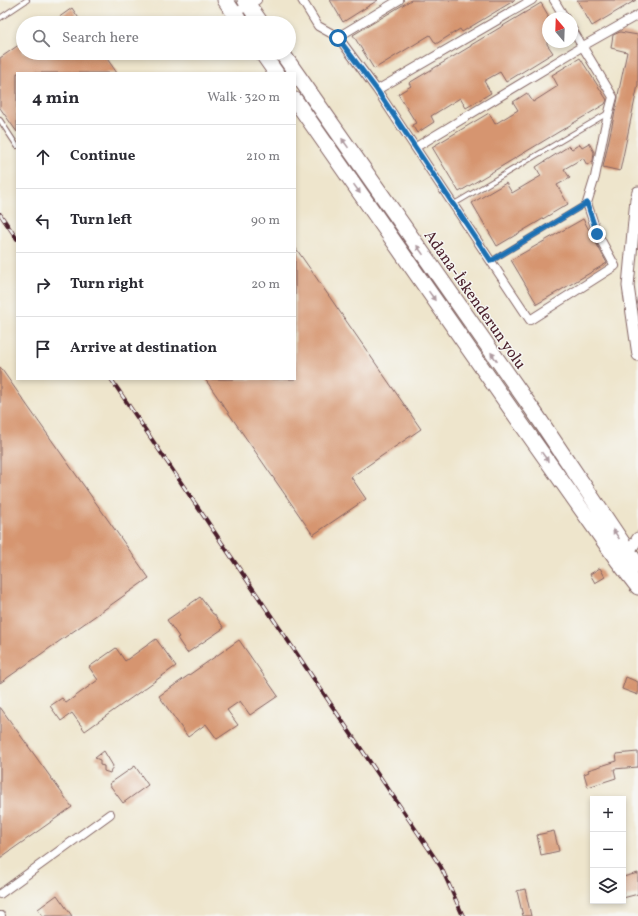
<!DOCTYPE html>
<html lang="en">
<head>
<meta charset="utf-8">
<style>
  :root { --surface:#fff; --page:#f2f2f3; --text:#2b2b33; --muted:#7c7c81; --line:#e1e1e2 }
  body { margin:0; font-family:Vollkorn,serif; background:var(--page); color:var(--text) }
  .controls { position:absolute; right:12px; bottom:12px; display:grid; overflow:hidden; border-radius:0px; box-shadow:0 2px 6px #0003 }
  .controls button { width:36px; height:36px; display:grid; place-items:center; padding:0; border:0; border-bottom:1px solid var(--line); background:var(--surface); color:var(--text); font:20px sans-serif }
  .compass { position:absolute; left:542px; top:12px; width:36px; height:36px; border-radius:50%; background:var(--surface); box-shadow:0 2px 6px #0003; rotate:341deg }
  .stop { position:absolute; width:12px; height:12px; margin:-9px; border:3px solid #1f6fb2; border-radius:50%; background:#fff }
  .stop.end { background:#1f6fb2; border-color:#fff; box-shadow:0 1px 4px #0008 }
  .list { margin:0; padding:0; list-style:none }
  h2 { display:flex; justify-content:space-between; align-items:center; height:52px; margin:0; padding:0 16px; font-size:17px }
  h2 small { font-size:13px; font-weight:400; color:var(--muted) }
  .list li { display:grid; grid-template-columns:26px 1fr auto; gap:12px; align-items:center; box-sizing:border-box; height:64px; padding:0 16px; border-top:1px solid var(--line) }
  .list b { display:block; font-size:15px; white-space:nowrap }
  .list em { font-size:13px; font-style:normal; color:var(--muted) }
  .icon { flex:none; width:22px; height:22px; fill:none; stroke:currentColor; stroke-width:2; stroke-linecap:round; stroke-linejoin:round }
  .map { position:relative; flex:none; width:638px; height:916px; overflow:hidden }
  .search { position:absolute; background:var(--surface); box-shadow:0 2px 6px #0003; left:16px; top:16px; width:280px; height:44px; display:flex; align-items:center; gap:10px; box-sizing:border-box; padding:0 14px; border-radius:22px; color:var(--muted); font-size:15px }
  .panel { position:absolute; background:var(--surface); box-shadow:0 2px 6px #0003; left:16px; top:72px; width:280px; height:308px; border-radius:0px }
  .map>svg:first-child { display:block }
  .building { fill:#d69570 }
  .lines { fill:none; stroke-linecap:round; stroke-linejoin:round }
  .lane-casing { stroke:#836463; stroke-width:6 }
  .street-casing { stroke:#836463; stroke-width:10 }
  .secondary-casing { stroke:#836463; stroke-width:13 }
  .highway-casing { stroke:#836463; stroke-width:17 }
  .lane { stroke:#fff; stroke-width:4 }
  .street { stroke:#fff; stroke-width:8 }
  .secondary { stroke:#fff; stroke-width:11 }
  .highway { stroke:#fff; stroke-width:15 }
  .rail-casing { stroke:#4a1f2b; stroke-width:4 }
  .rail { stroke:#f6f6f2; stroke-width:2.5; stroke-dasharray:8; stroke-linecap:butt }
  .oneway { fill:#ae9aa0 }
  .route { stroke:#1f6fb2; stroke-width:5 }
  .labels { text-anchor:middle; stroke-width:3; stroke-linejoin:round; paint-order:stroke }
  .street-label { font-size:16px; fill:#4a1f2b; stroke:#f6f6f2 }
</style>
</head>
<body>
<div class="map">
<svg width="638" height="916" viewBox="0 0 638 916">
  <rect width="100%" height="100%" fill="#f6f6f2"/>
  <filter id="ink" filterUnits="userSpaceOnUse"><feTurbulence type="fractalNoise" baseFrequency=".025" numOctaves="2"/><feDisplacementMap in="SourceGraphic" scale="8" xChannelSelector="R" yChannelSelector="G"/><feConvolveMatrix kernelMatrix="1 2 1 2 8 2 1 2 1" color-interpolation-filters="sRGB"/></filter>
  <filter id="wash" filterUnits="userSpaceOnUse"><feTurbulence type="fractalNoise" baseFrequency=".012" numOctaves="4" result="noise"/><feDisplacementMap in="SourceGraphic" scale="16" xChannelSelector="R" yChannelSelector="G"/><feGaussianBlur stdDeviation="0.9" result="paint"/><feColorMatrix in="noise" values="0 0 0 0 0 0 0 0 0 0 0 0 0 0 0 0 0 1.4 0 .05"/><feComposite in="paint" operator="in"/></filter>
  <g filter="url(#wash)">
    <rect width="100%" height="100%" fill="#eee5cc"/>
    <g id="blocks">
      <path class="building" d="M330,0H378L343,22Z
        M411,0H515L462,32L460,29L436,44L430,35L374,69L353,35Z
        M577,0H636L592,26Z
        M541,3L548,15L547,44L553,53L506,82L500,72L484,81L491,93L466,108L460,98L431,116L434,122L417,133L412,125L416,123L398,94L411,86L409,83L471,46V45Z
        M72,8L82,23H51Z
        M620,32L638,35V85L620,171L603,167L618,98V95L627,52L611,48L613,35Z
        M23,42V53H103L117,73H17V132L0,108V58Z
        M580,58L607,100L605,104L459,192L432,147L489,113L495,124L518,110L513,102L527,93L533,102L558,86L552,75Z
        M589,143L594,152L593,161L587,165L583,158L564,169L570,178L557,185L568,204L497,246L472,203L506,183L512,193L541,176L536,167L569,146L572,149L580,144L582,147Z
        M583,219L607,263L537,304L511,260Z
        M295,247L421,429L351,477L366,499L313,535L205,379H295Z
        M0,367L149,578L0,683Z
        M600,568L605,577L595,583L590,574Z
        M200,597L213,614H214L224,628L187,653L177,638L179,637L167,620Z
        M156,639L176,666L85,731L72,713L61,721L50,706L62,698L66,703L98,680L89,667L116,648L125,661Z
        M239,640L278,696L250,715L240,701L227,710L238,725L217,739L206,724L188,737L159,696Z
        M626,677L638,682V695L622,689Z
        M0,707L72,807L0,858Z
        M104,751L113,766L110,773L104,771V766L100,765V760L95,758Z
        M638,752V767L614,769L616,778L588,787L584,774L589,772L588,770L617,761L616,754Z
        M135,766L148,785L123,803L109,784Z
        M554,831L559,851L541,855L537,835Z
        M638,873V894L623,898V877Z
        M525,889L531,916H523L517,891Z
        M57,895L72,916H43L38,909Z"/>
    </g>
  </g>
  <g filter="url(#ink)">
    <use href="#blocks" fill-opacity="0" stroke="#836463" stroke-width="1"/>
    <g class="lines">
      <g class="lane-casing">
        <path id="lane" d="M0,18L27,0
          M0,120L17,146
          M454,204L608,113
          M491,261L587,203"/>
      </g>
      <g class="street-casing">
        <path id="street" d="M302,0L318,26L338,37L377,90L530,320L615,266L597,233L587,203L595,177L605,127L613,97L572,29
          M554,0L565,18
          M235,13L257,0
          M338,37L399,0
          M377,90L532,0
          M416,147L583,46L638,15
          M0,894L110,814
          M0,916H1"/>
      </g>
      <g class="secondary-casing">
        <path id="secondary" d="M638,192L636,199L628,286L638,355
          M624,556L628,553L638,538"/>
      </g>
      <g class="highway-casing">
        <path id="highway" d="M225,0L241,23
          M245,0L261,23
          M262,53L276,73
          M282,53L537,416L638,566
          M295,100L522,425L618,561L638,587"/>
      </g>
      <use href="#lane" class="lane"/>
      <use href="#street" class="street"/>
      <use href="#secondary" class="secondary"/>
      <use href="#highway" class="highway"/>
      <g class="rail-casing">
        <path id="rail" d="M0,214L17,239
          M111,379L441,867L463,916"/>
      </g>
      <use href="#rail" class="rail"/>
    </g>
    <defs><path id="oneway-solid" d="M-6-.8H1V-3.2L6.5 0L1 3.2V.8H-6Z"/></defs>
    <g class="oneway">
      <use href="#oneway-solid" transform="translate(345 143) rotate(-125)"/>
      <use href="#oneway-solid" transform="translate(357 189) rotate(55)"/>
      <use href="#oneway-solid" transform="translate(420 250) rotate(-125)"/>
      <use href="#oneway-solid" transform="translate(432 296) rotate(55)"/>
      <use href="#oneway-solid" transform="translate(494 357) rotate(-125)"/>
      <use href="#oneway-solid" transform="translate(545 457) rotate(55)"/>
      <use href="#oneway-solid" transform="translate(616 534) rotate(-124)"/>
    </g>
  </g>
  <g class="lines" filter="url(#ink)">
    <path class="route" d="M338,38L377,90L491,261L587,203L597,234"/>
  </g>
  <g class="labels">
    <g class="street-label">
      <text transform="translate(476 299) rotate(55)" y="6">Adana-İskenderun yolu</text>
    </g>
  </g>
</svg>
<div class="controls">
<button>+</button>
<button>−</button>
<button><svg class="icon" aria-label="layers" viewBox="0 0 24 24"><path d="M12 4l9 5-9 5-9-5zM3 14l9 5 9-5"/></svg></button>
</div>
<svg class="compass" viewBox="-18 -18 36 36"><path d="M0-13l5 13h-10z" fill="#e53935"/><path d="M0 13l5-13h-10z" fill="#7c7c81"/></svg>
<div class="stop" style="left:338px;top:38px"></div>
<div class="stop end" style="left:597px;top:234px"></div>
<div class="search"><svg class="icon" aria-label="search" viewBox="0 0 24 24"><circle cx="10" cy="10" r="6"/><path d="M15 15l6 6"/></svg>Search here</div>
<section class="panel">
<h2>4 min<small>Walk · 320 m</small></h2>
<ul class="list">
<li><svg class="icon" aria-label="ahead" viewBox="0 0 24 24"><path d="M12 20V5M6 11l6-6 6 6"/></svg><div><b>Continue</b></div><em>210 m</em></li>
<li><svg class="icon" aria-label="left" viewBox="0 0 24 24"><path d="M17 20v-9H6M10 6l-5 5 5 5"/></svg><div><b>Turn left</b></div><em>90 m</em></li>
<li><svg class="icon" aria-label="right" viewBox="0 0 24 24"><path d="M7 20v-9h11M14 6l5 5-5 5"/></svg><div><b>Turn right</b></div><em>20 m</em></li>
<li><svg class="icon" aria-label="arrive" viewBox="0 0 24 24"><path d="M6 21V4h12l-3 4 3 4H6"/></svg><div><b>Arrive at destination</b></div></li>
</ul>
</section>
</div>
</body>
</html>
